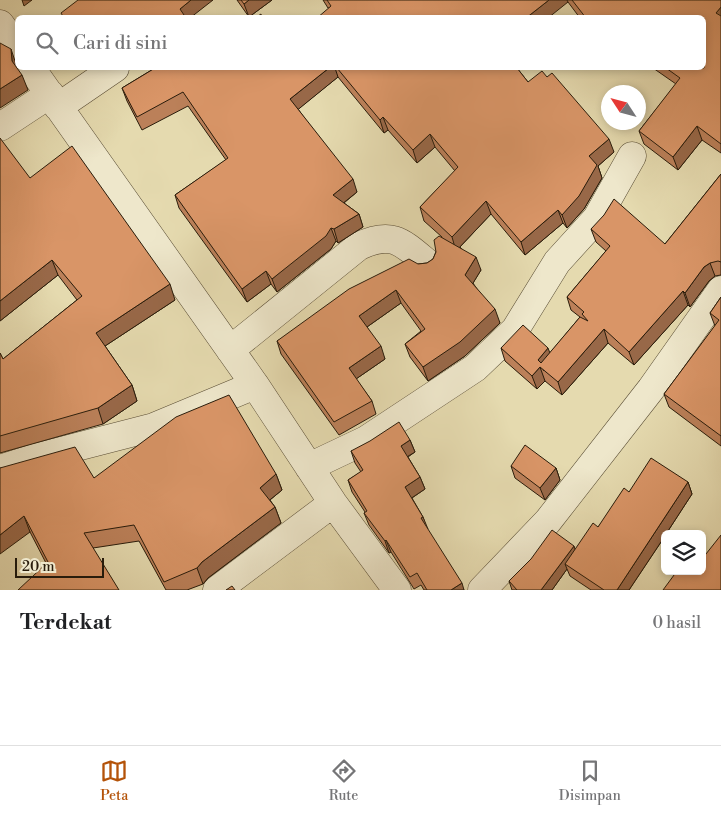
<!DOCTYPE html>
<html lang="id">
<head>
<meta charset="utf-8">
<style>
  :root { --surface:#fff; --page:#f6f6f6; --text:#202124; --muted:#757577; --line:#e0e0e0; --accent:#b45309 }
  body { margin:0; font-family:"Libre Bodoni",serif; background:var(--page); color:var(--text) }
  .controls { position:absolute; right:15px; bottom:15px; display:grid; overflow:hidden; border-radius:8px; box-shadow:0 2px 8px #0003 }
  .controls button { width:45px; height:45px; display:grid; place-items:center; padding:0; border:0; border-bottom:1px solid var(--line); background:var(--surface); color:var(--text); font:25px sans-serif }
  .compass { position:absolute; left:601px; top:85px; width:45px; height:45px; border-radius:50%; background:var(--surface); box-shadow:0 2px 8px #0003; rotate:306deg }
  .scale { position:absolute; left:15px; bottom:12px; width:89px; box-sizing:border-box; padding-left:5px; border:2px solid #291c0b; border-top:0; font-size:14px; line-height:18px; white-space:nowrap; color:#291c0b; -webkit-text-stroke:4px #eee7cb; paint-order:stroke }
  .list { margin:0; padding:0; list-style:none }
  h2 { display:flex; justify-content:space-between; align-items:center; height:65px; margin:0; padding:0 20px; font-size:21px }
  h2 small { font-size:16px; font-weight:400; color:var(--muted) }
  .icon { flex:none; width:28px; height:28px; fill:none; stroke:currentColor; stroke-width:2; stroke-linecap:round; stroke-linejoin:round }
  .map { position:relative; flex:none; width:721px; height:590px; overflow:hidden }
  .search { position:absolute; background:var(--surface); box-shadow:0 2px 8px #0003; left:15px; right:15px; top:15px; height:55px; display:flex; align-items:center; gap:12px; box-sizing:border-box; padding:0 18px; border-radius:8px; color:var(--muted); font-size:19px }
  .sheet { height:155px; background:var(--surface) }
  nav { display:flex; justify-content:space-around; align-items:center; box-sizing:border-box; height:70px; border-top:1px solid var(--line); background:var(--surface); font-size:14px; color:var(--muted) }
  nav a { display:grid; justify-items:center; gap:2px }
  nav .on { color:var(--accent) }
  .map>svg:first-child { display:block }
  .lines { fill:none; stroke-linecap:round; stroke-linejoin:round }
  .minor-casing { stroke:#584c34; stroke-width:29 }
  .minor { stroke:#eee7cb; stroke-width:28 }
  .wall { fill:#bb8059; stroke:#291c0b }
  .shaded-wall { fill:#986848; stroke:#291c0b }
  .building { fill:#d99567; stroke:#291c0b }
</style>
</head>
<body>
<div class="map">
<svg width="721" height="590" viewBox="0 0 721 590">
  <rect width="100%" height="100%" fill="#e5daaf"/>
  <filter id="stains"><feTurbulence type="fractalNoise" baseFrequency=".004" numOctaves="4"/><feColorMatrix values="0 0 0 0 .2 0 0 0 0 .09 0 0 0 0 .02 0 0 0 .5 -.17"/></filter>
  <radialGradient id="worn" r=".72"><stop offset=".6" stop-color="#630" stop-opacity="0"/><stop offset="1" stop-color="#630" stop-opacity=".3"/></radialGradient>
  <g class="lines">
    <g class="minor-casing">
      <path id="minor" d="M0,24L18,49
        M31,68L255,385L333,503L397,590
        M58,107L115,68
        M0,127L50,94
        M230,350L359,246C391,231 401,241 426,262
        M309,467L366,440L475,368L515,330L557,262L597,218L632,156
        M0,469L34,458L154,427L255,385
        M217,590L333,503
        M482,590L548,521L651,389L721,290"/>
    </g>
    <use href="#minor" class="minor"/>
  </g>
  <path class="wall" d="M237,0H272L249,17Z
    M323,0H721V153L702,140L678,170L644,144L639,131L676,84L653,68H704V18H580L568,2L328,8Z
    M155,68H517L528,82L614,152L598,166L602,178L584,209L567,228L563,223L525,255L491,214L460,247L481,270L473,283L500,323L465,356L428,381L410,357L405,344L421,331L401,303L367,327L385,359L356,379L372,401L376,414L339,435L281,354L277,341L418,264L427,263L433,259L442,237L424,221L420,207L455,171L435,147L417,163L388,130L384,133L338,77L298,109L357,192L344,203L359,214L363,227L338,243L336,241L331,249L277,292L271,284L247,302L179,208L175,195L226,160L188,106L142,130L127,101L122,88Z
    M721,174V275L715,276L709,281L690,307L688,305L634,365L608,343L562,395L545,381L537,389L505,361L501,348L550,353L580,317L571,310L567,297L606,251L596,242L591,229L665,244Z
    M30,178L175,300L105,346L132,385L137,401L103,424L0,453V353L3,359L77,300L58,275L0,321Z
    M721,297V446L669,407L664,394L715,326L710,313Z
    M410,440L415,452L408,457L420,477L425,489L412,498L423,517L427,529L464,590H424L421,585L414,589L391,552L389,553L369,525L364,513L365,512L352,492L348,480L361,472L355,463L351,451Z
    M511,466L556,468L560,480L545,500L515,478Z
    M0,468L94,478L276,474L282,490L270,500L275,507L281,523L208,578L203,584L187,590H166L139,541L93,548L46,563L30,532Z
    M688,482L692,494L666,534H665V536L629,590H591L570,576L567,569L552,590H512L509,581L575,550L598,527L629,492Z"/>
  <path class="shaded-wall" d="M22,0H32L24,6Z
    M191,0H213L190,18H183L180,9Z
    M249,0H272L249,17L244,4Z
    M549,0H567L568,2L548,18H526Z
    M721,7V25L716,13Z
    M11,49L16,64L18,77L12,61Z
    M329,68H335L338,77L295,112L290,99Z
    M22,75L28,90L0,108V89Z
    M383,117L388,130L384,133L380,120Z
    M697,126L702,140L678,170L673,157Z
    M430,134L435,147L417,163L413,150Z
    M609,139L614,152L598,166L602,178L584,209L567,228L562,215L589,156Z
    M353,179L357,192L337,208L333,195Z
    M486,201L491,214L456,251L452,237Z
    M558,210L563,223L525,255L521,242Z
    M359,214L363,227L338,243L334,229Z
    M331,228L336,241L331,249L277,292L272,279Z
    M476,257L481,270L470,288L465,275Z
    M52,260L58,275L0,321V301Z
    M710,263L715,276L709,281L690,307L685,293L704,267Z
    M266,271L271,284L247,302L242,289Z
    M170,284L175,300L102,348L96,333Z
    M396,290L401,303L364,329L359,316Z
    M683,291L688,305L634,365L629,352Z
    M495,309L500,323L465,356L428,381L423,367Z
    M604,329L608,343L562,395L558,382Z
    M381,346L385,359L353,381L349,368Z
    M548,348L553,361L544,371L538,360Z
    M540,367L545,381L537,389L532,376Z
    M132,385L137,401L103,424L98,408Z
    M410,440L415,452L405,458L401,446Z
    M556,468L560,480L545,500L540,488Z
    M276,474L282,490L266,503L260,488Z
    M420,477L425,489L410,499L405,487Z
    M688,482L692,494L666,534H665V536L629,590H617Z
    M275,507L281,523L208,578L203,584L197,568L202,562Z
    M24,516L30,532L0,554V535Z
    M423,517L428,529L425,530L421,518Z
    M386,540L391,552L389,553L385,541Z
    M574,546L577,556L565,564L567,569L552,590H541Z
    M462,583L464,590H451Z"/>
  <path class="building" d="M78,0H191L180,9L186,18H64L61,13Z
    M241,0H249L244,4Z
    M327,0H549L526,18H317L331,6Z
    M572,0H721V7L716,13L721,16V144L697,126L673,157L639,131L680,78L666,68H704V18H586Z
    M261,14L262,18H255Z
    M0,43L11,49L12,61L22,75L0,89Z
    M155,68H329L290,99L353,179L333,195L359,214L334,229L331,228L326,236L272,279L266,271L242,289L175,195L228,158L183,92L137,117L122,88Z
    M337,68H517L528,82L542,71L547,77L552,73L609,139L589,156L597,165L579,196L562,215L558,210L521,242L486,201L452,237L420,207L458,167L430,134L413,150L383,117L380,120Z
    M0,138L30,178L72,146L170,284L96,333L132,385L98,408L0,436V353L3,359L82,296L52,260L0,301Z
    M721,174V262L718,261L710,263L704,267L685,293L683,291L629,352L604,329L558,382L540,367L532,376L501,348L523,325L548,348L538,360L541,363L580,317L588,321L582,314L584,312L567,297L610,246L591,229L604,215L614,199L665,244Z
    M439,236L476,257L465,275L495,309L460,342L423,367L405,344L425,329L396,290L359,316L381,346L349,368L372,401L334,422L277,341L349,289L409,259L418,264L427,263L433,259L436,252L434,240Z
    M721,297V436L664,394L719,320L710,313Z
    M229,395L276,474L260,488L275,507L202,562L197,568L164,582L134,525L84,533L119,590H18L48,562L24,516L0,535V468L75,447L94,478L176,417Z
    M399,422L410,440L401,446L420,477L405,487L423,517L421,518L462,583L451,590H427L417,573L410,577L386,540L385,541L364,513L367,511L348,480L363,470L351,451L370,441Z
    M525,445L556,468L540,488L511,466Z
    M651,458L688,482L617,590H604L565,564L593,523L598,527L624,488L629,492Z
    M552,530L574,546L541,590H517L509,581L531,559Z
    M721,535V590H663L677,571H702V559Z
    M232,586L235,590H226Z"/>
  <rect width="100%" height="100%" filter="url(#stains)"/>
  <rect width="100%" height="100%" fill="url(#worn)"/>
</svg>
<div class="controls">
<button><svg class="icon" aria-label="layers" viewBox="0 0 24 24"><path d="M12 4l9 5-9 5-9-5zM3 14l9 5 9-5"/></svg></button>
</div>
<svg class="compass" viewBox="-18 -18 36 36"><path d="M0-13l5 13h-10z" fill="#e53935"/><path d="M0 13l5-13h-10z" fill="#757577"/></svg>
<div class="scale">20 m</div>
<div class="search"><svg class="icon" aria-label="search" viewBox="0 0 24 24"><circle cx="10" cy="10" r="6"/><path d="M15 15l6 6"/></svg>Cari di sini</div>
</div>
<section class="sheet">
<h2>Terdekat<small>0 hasil</small></h2>
<ul class="list">
</ul>
</section>
<nav>
<a class="on"><svg class="icon" aria-label="map" viewBox="0 0 24 24"><path d="M3 6l6-2 6 2 6-2v14l-6 2-6-2-6 2zM9 4v14M15 6v14"/></svg>Peta</a>
<a><svg class="icon" aria-label="directions" viewBox="0 0 24 24"><path d="M12 3l9 9-9 9-9-9zM9 14v-3h6M13 9l2 2-2 2"/></svg>Rute</a>
<a><svg class="icon" aria-label="saved" viewBox="0 0 24 24"><path d="M7 4h10v16l-5-4-5 4z"/></svg>Disimpan</a>
</nav>
</body>
</html>
